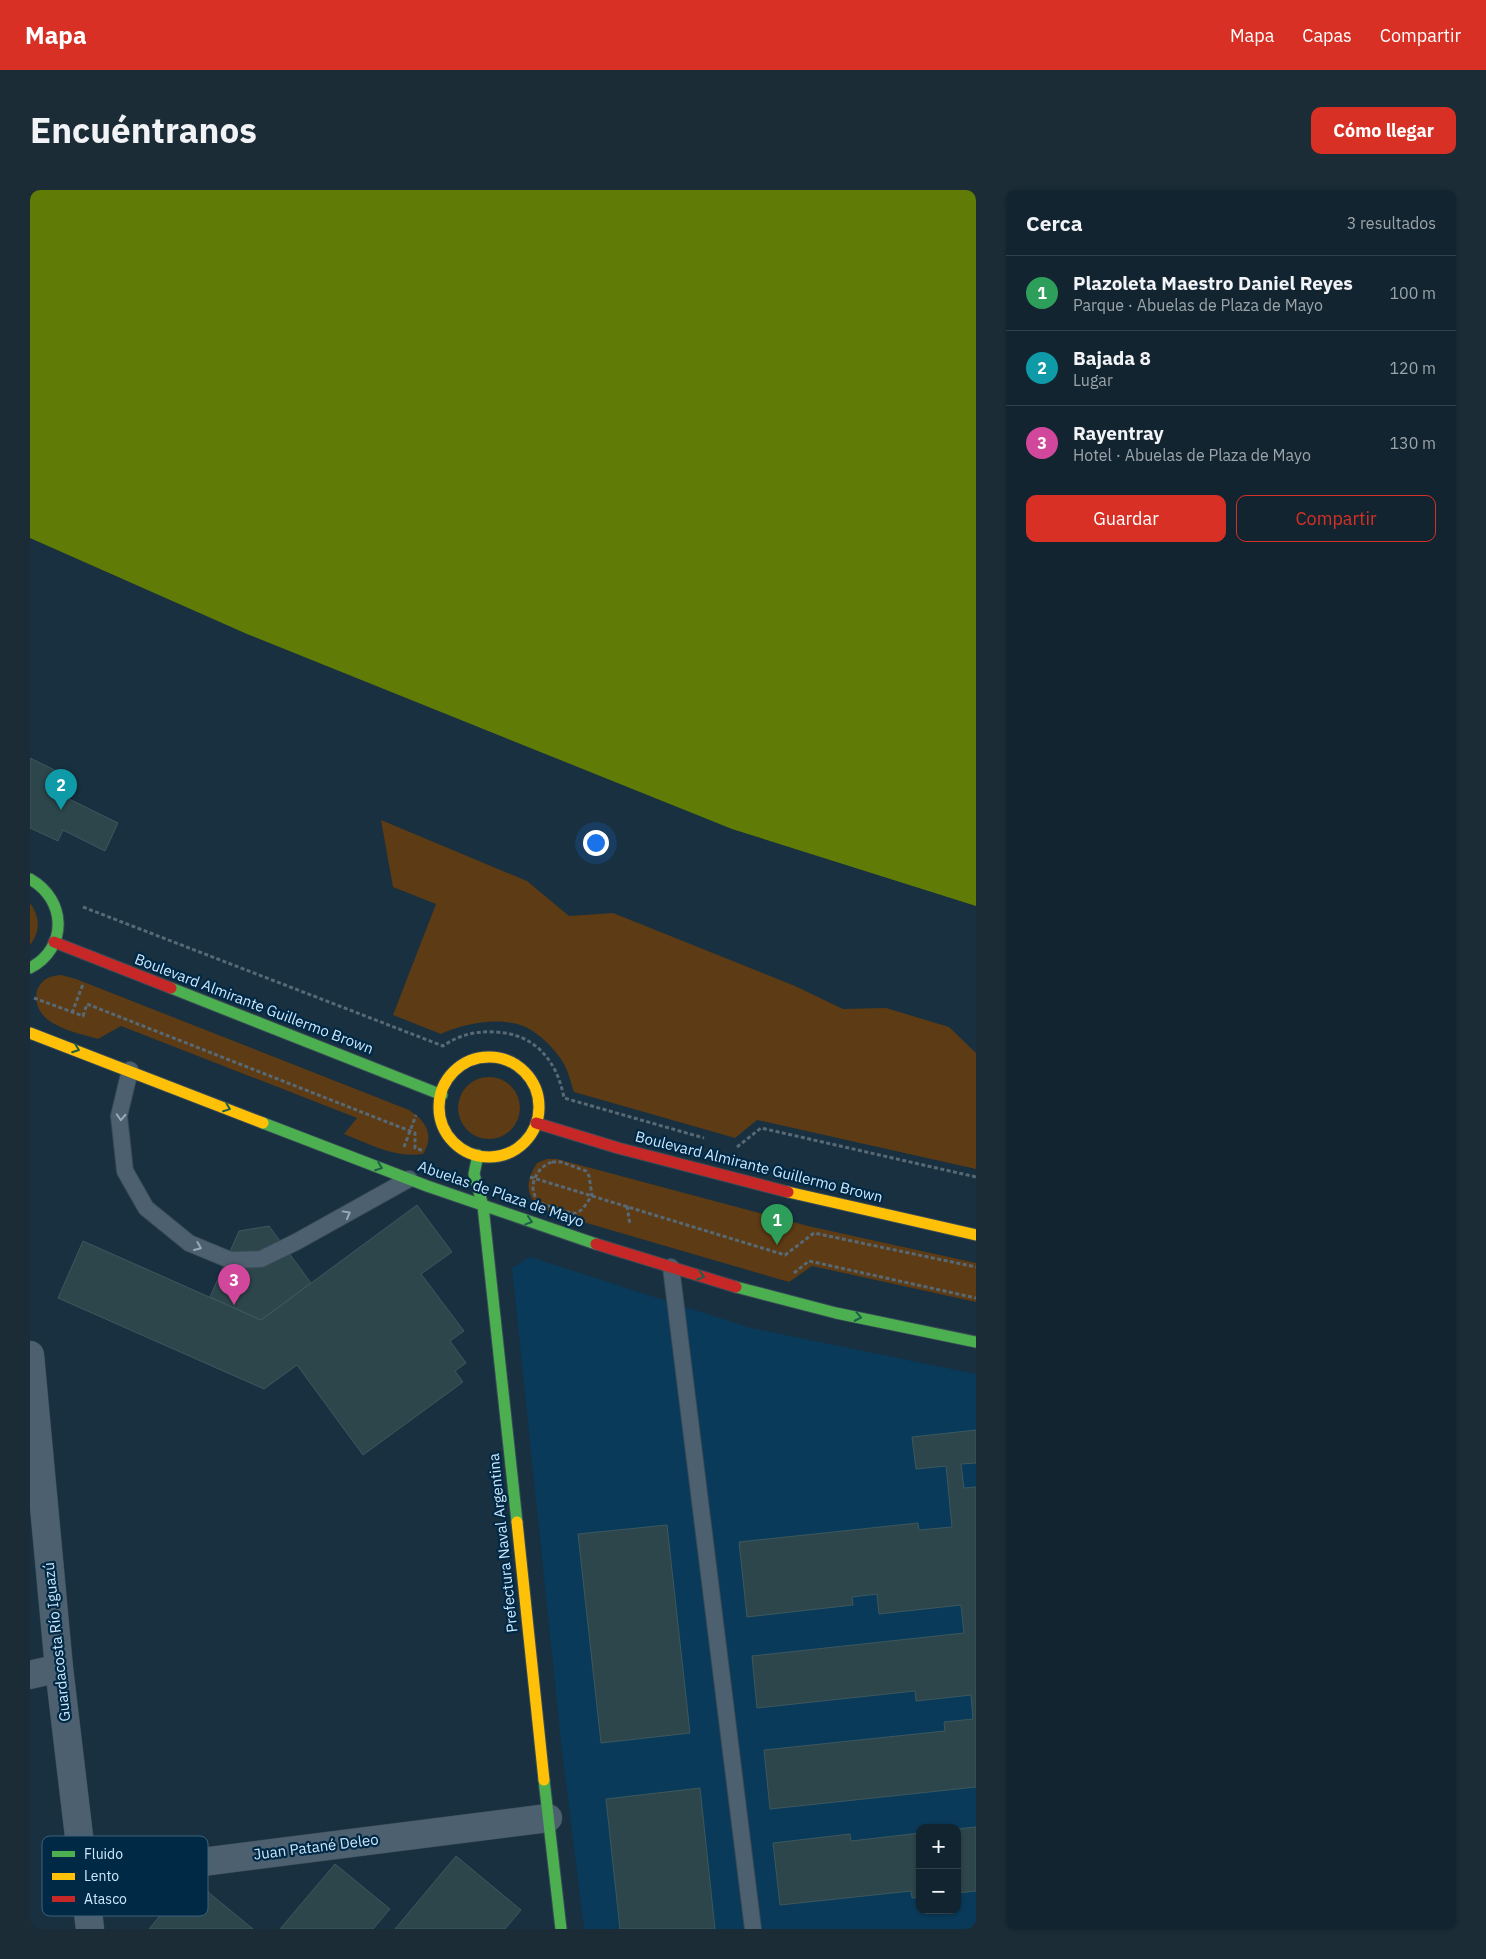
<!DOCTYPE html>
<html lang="es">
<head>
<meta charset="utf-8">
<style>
  :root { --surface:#12242f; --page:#1b2c37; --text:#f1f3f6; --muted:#9ca4aa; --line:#31414b; --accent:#d93025 }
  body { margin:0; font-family:"IBM Plex Sans",sans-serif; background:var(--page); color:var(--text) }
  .controls { position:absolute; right:15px; bottom:15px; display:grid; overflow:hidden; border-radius:10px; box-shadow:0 1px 4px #0004 }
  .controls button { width:45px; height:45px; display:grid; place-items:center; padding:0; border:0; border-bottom:1px solid var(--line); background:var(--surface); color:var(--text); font:25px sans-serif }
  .you { position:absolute; left:565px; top:652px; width:18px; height:18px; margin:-12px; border:4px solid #fff; border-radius:50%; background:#1a73e8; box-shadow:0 0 0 8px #1a73e833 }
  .badge { display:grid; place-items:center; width:32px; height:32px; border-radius:50%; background:var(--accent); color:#fff; font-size:16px; font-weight:700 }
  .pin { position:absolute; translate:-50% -41px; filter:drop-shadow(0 1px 2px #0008) }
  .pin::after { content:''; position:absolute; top:26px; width:18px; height:15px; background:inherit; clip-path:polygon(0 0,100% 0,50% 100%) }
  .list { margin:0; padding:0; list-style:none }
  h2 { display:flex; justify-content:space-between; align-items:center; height:65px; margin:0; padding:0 20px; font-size:21px }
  h2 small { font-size:16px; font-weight:400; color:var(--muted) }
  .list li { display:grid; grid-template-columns:32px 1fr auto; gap:15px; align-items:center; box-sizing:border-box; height:75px; padding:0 20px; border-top:1px solid var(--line) }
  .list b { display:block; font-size:19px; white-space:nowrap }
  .list p { margin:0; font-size:16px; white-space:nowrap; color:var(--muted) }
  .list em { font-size:16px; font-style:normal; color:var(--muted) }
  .actions { display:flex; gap:10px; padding:15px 20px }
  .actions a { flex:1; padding:11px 0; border:1px solid var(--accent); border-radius:10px; text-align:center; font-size:18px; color:var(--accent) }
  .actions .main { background:var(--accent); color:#fff }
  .map { position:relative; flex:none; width:946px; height:1739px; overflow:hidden; border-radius:10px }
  header { display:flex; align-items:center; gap:30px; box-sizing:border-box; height:70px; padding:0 25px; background:var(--accent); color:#fff }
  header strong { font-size:24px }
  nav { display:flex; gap:28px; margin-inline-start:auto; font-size:18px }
  .intro { display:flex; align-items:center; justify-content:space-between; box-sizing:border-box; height:120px; padding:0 30px }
  h1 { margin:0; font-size:35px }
  .button { padding:12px 22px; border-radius:10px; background:var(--accent); color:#fff; font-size:18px; font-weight:700 }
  main { display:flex; gap:30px; padding:0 30px }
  aside { flex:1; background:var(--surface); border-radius:10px; box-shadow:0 1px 4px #0004 }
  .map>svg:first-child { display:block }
  .built { fill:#0a3a59; fill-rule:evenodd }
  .green { fill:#5d3b14 }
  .water { fill:#617c06 }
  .building { fill:#2d464b; stroke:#3c585e }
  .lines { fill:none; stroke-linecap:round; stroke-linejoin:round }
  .lane-casing { stroke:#384a57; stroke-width:18 }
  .street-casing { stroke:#384a57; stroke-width:29 }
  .fast-casing { stroke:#384a57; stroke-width:13 }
  .slow-casing { stroke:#384a57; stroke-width:13 }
  .jam-casing { stroke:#384a57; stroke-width:13 }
  .path { stroke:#576975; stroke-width:3; stroke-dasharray:4 2.5; stroke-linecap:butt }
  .lane { stroke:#4d606f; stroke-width:16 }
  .street { stroke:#4d606f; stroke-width:28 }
  .fast { stroke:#4caf50; stroke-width:11 }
  .slow { stroke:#ffc107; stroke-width:11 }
  .jam { stroke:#c62828; stroke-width:11 }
  .oneway { stroke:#1e5f49 }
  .oneway2 { stroke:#93abbe }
  .labels { text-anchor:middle; stroke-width:4.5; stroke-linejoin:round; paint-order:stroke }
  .street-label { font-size:15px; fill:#cce8ff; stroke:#002945 }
  .key { fill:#002945; stroke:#3d627d; stroke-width:1 }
  .key-label { font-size:14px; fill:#cce8ff }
</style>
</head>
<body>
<header>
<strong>Mapa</strong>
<nav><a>Mapa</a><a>Capas</a><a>Compartir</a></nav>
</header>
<div class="intro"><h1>Encuéntranos</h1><a class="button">Cómo llegar</a></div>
<main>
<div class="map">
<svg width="946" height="1739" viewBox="0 0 946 1739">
  <rect width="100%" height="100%" fill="#18303f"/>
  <path class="built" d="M500,1067L721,1138L946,1184V1739H554L532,1560L482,1078ZM890,1638H927V1720H890Z"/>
  <path class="green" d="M351,630L497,691L539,726L583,723L765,796L813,819L856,818L919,837L946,863V979L727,930L705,948L544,902C541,894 539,884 535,876C527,860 505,838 487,834C463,828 433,834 411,844L363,825L406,714L363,697Z
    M0,713C10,727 11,741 0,755Z
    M31,785L46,789L379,920C396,931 405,945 393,964C364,968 340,954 314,944L327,928L91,836L68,849C45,842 0,835 7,800C12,789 19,786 31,785Z
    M428 918a31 31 0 1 1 62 0a31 31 0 1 1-62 0Z
    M517,969H527L778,1036L946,1073V1112L782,1076L759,1092L512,1020C495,1005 495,992 507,973Z"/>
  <path class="water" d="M0,0H946V716L702,639L217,444L0,348Z"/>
  <path class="building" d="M0,568L43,589L35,607L88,633L75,661L33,640L28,651L0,638Z
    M387,1015L422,1062L391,1084L434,1141L420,1151L436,1173L425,1181L433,1192L333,1265L267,1175L234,1199L28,1108L53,1051L231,1130Z
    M239,1036L281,1093L231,1130L180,1107L209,1041Z
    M946,1240V1273L931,1274L934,1298L946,1297V1597L740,1619L734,1560L915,1541L914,1532L943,1529L941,1505L886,1511L885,1501L727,1518L722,1466L934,1443L931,1415L849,1424L847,1404L822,1407L823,1415L717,1427L709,1352L888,1333L889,1340L922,1337L916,1276L886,1279L882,1247Z
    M637,1335L660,1543L571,1553L548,1344Z
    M670,1598L685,1739H590L576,1609Z
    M946,1637V1701L927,1703V1639Z
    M890,1643V1707L882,1708L881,1701L750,1715L743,1653L820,1644L821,1651Z
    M426,1666L491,1720L475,1739H365Z
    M305,1674L360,1719L343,1739H250Z
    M161,1688L223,1739H119Z"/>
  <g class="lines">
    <g class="lane-casing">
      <path id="lane" d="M100,880L89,926L95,981L116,1018L159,1053L200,1070L231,1069L266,1052L379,989
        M641,1077L723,1739"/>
    </g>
    <g class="street-casing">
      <path id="street" d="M0,1165L29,1478L60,1739
        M0,1485L29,1478
        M55,1687L518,1628"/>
    </g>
    <g class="fast-casing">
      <path id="fast" d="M0,689C37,710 38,758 0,778
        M141,798L412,905
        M233,933L397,996L566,1054
        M448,965L444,984L453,1016L487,1332
        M706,1097L806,1123L946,1152
        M514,1590L531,1739"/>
    </g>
    <g class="slow-casing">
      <path id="slow" d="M0,843L233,933
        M409 917a50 50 0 1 1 100 0a50 50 0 1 1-100 0Z
        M758,1002L946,1045
        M487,1332L514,1590"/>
    </g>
    <g class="jam-casing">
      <path id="jam" d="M24,752L141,798
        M506,933L588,958L758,1002
        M566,1054L706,1097"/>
    </g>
    <path class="path" d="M53,717L413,856C429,845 445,841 464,842C504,843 527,870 534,908L674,948
      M4,808L53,826L57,814L385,943V958L394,961
      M42,823L53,794
      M374,957L386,925
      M707,957L731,938L946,987
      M522,972H531L556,981L559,986L562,1005C558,1011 553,1021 546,1023C542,1024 536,1021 532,1020C526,1018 518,1016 513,1014C494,1003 505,977 522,972Z
      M500,987L755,1065L784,1043L946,1077
      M597,1016L600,1035
      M764,1083L779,1071L946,1108"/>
    <use href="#lane" class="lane"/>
    <use href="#street" class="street"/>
    <use href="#fast" class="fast"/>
    <use href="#slow" class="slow"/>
    <use href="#jam" class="jam"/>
  </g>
  <defs><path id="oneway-chevron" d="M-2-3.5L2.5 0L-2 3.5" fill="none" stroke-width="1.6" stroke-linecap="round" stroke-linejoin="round" transform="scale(1.25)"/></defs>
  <g class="oneway">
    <use href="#oneway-chevron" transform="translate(46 859) rotate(20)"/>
    <use href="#oneway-chevron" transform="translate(197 918) rotate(21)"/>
    <use href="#oneway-chevron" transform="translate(349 977) rotate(21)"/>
    <use href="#oneway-chevron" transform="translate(499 1031) rotate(18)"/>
    <use href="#oneway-chevron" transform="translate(671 1086) rotate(17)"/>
    <use href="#oneway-chevron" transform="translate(828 1127) rotate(12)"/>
  </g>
  <g class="oneway2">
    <use href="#oneway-chevron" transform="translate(91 927) rotate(93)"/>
    <use href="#oneway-chevron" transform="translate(317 1024) rotate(-29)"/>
    <use href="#oneway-chevron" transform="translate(168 1057) rotate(23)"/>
  </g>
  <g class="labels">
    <g class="street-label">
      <text transform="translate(224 814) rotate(21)" y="5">Boulevard Almirante Guillermo Brown</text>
      <text transform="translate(729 977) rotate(14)" y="5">Boulevard Almirante Guillermo Brown</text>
      <text transform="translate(471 1004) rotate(19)" y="5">Abuelas de Plaza de Mayo</text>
      <text transform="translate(473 1353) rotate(-96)" y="5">Prefectura Naval Argentina</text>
      <text transform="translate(27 1452) rotate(-96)" y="5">Guardacosta Río Iguazú</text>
      <text transform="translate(286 1657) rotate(-7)" y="5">Juan Patané Deleo</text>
    </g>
  </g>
  <rect x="12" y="1646" width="166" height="80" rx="8" class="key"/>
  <rect x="22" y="1661" width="23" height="6" fill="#4caf50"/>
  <rect x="22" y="1683" width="23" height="7" fill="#ffc107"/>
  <rect x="22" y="1706" width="23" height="6" fill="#c62828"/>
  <g class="key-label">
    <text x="54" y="1669">Fluido</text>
    <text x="54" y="1691">Lento</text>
    <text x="54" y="1714">Atasco</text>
  </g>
</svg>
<div class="controls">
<button>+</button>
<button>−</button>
</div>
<div class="you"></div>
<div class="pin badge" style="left:747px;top:1055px;background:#2e9e5b">1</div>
<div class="pin badge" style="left:31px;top:620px;background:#0f9aa8">2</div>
<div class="pin badge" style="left:204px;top:1115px;background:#d1479c">3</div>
</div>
<aside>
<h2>Cerca<small>3 resultados</small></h2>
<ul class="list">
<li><span class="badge" style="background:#2e9e5b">1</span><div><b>Plazoleta Maestro Daniel Reyes</b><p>Parque · Abuelas de Plaza de Mayo</p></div><em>100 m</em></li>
<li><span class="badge" style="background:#0f9aa8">2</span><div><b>Bajada 8</b><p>Lugar</p></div><em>120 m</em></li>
<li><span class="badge" style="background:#d1479c">3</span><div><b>Rayentray</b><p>Hotel · Abuelas de Plaza de Mayo</p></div><em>130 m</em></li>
</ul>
<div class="actions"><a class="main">Guardar</a><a>Compartir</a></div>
</aside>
</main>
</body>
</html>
